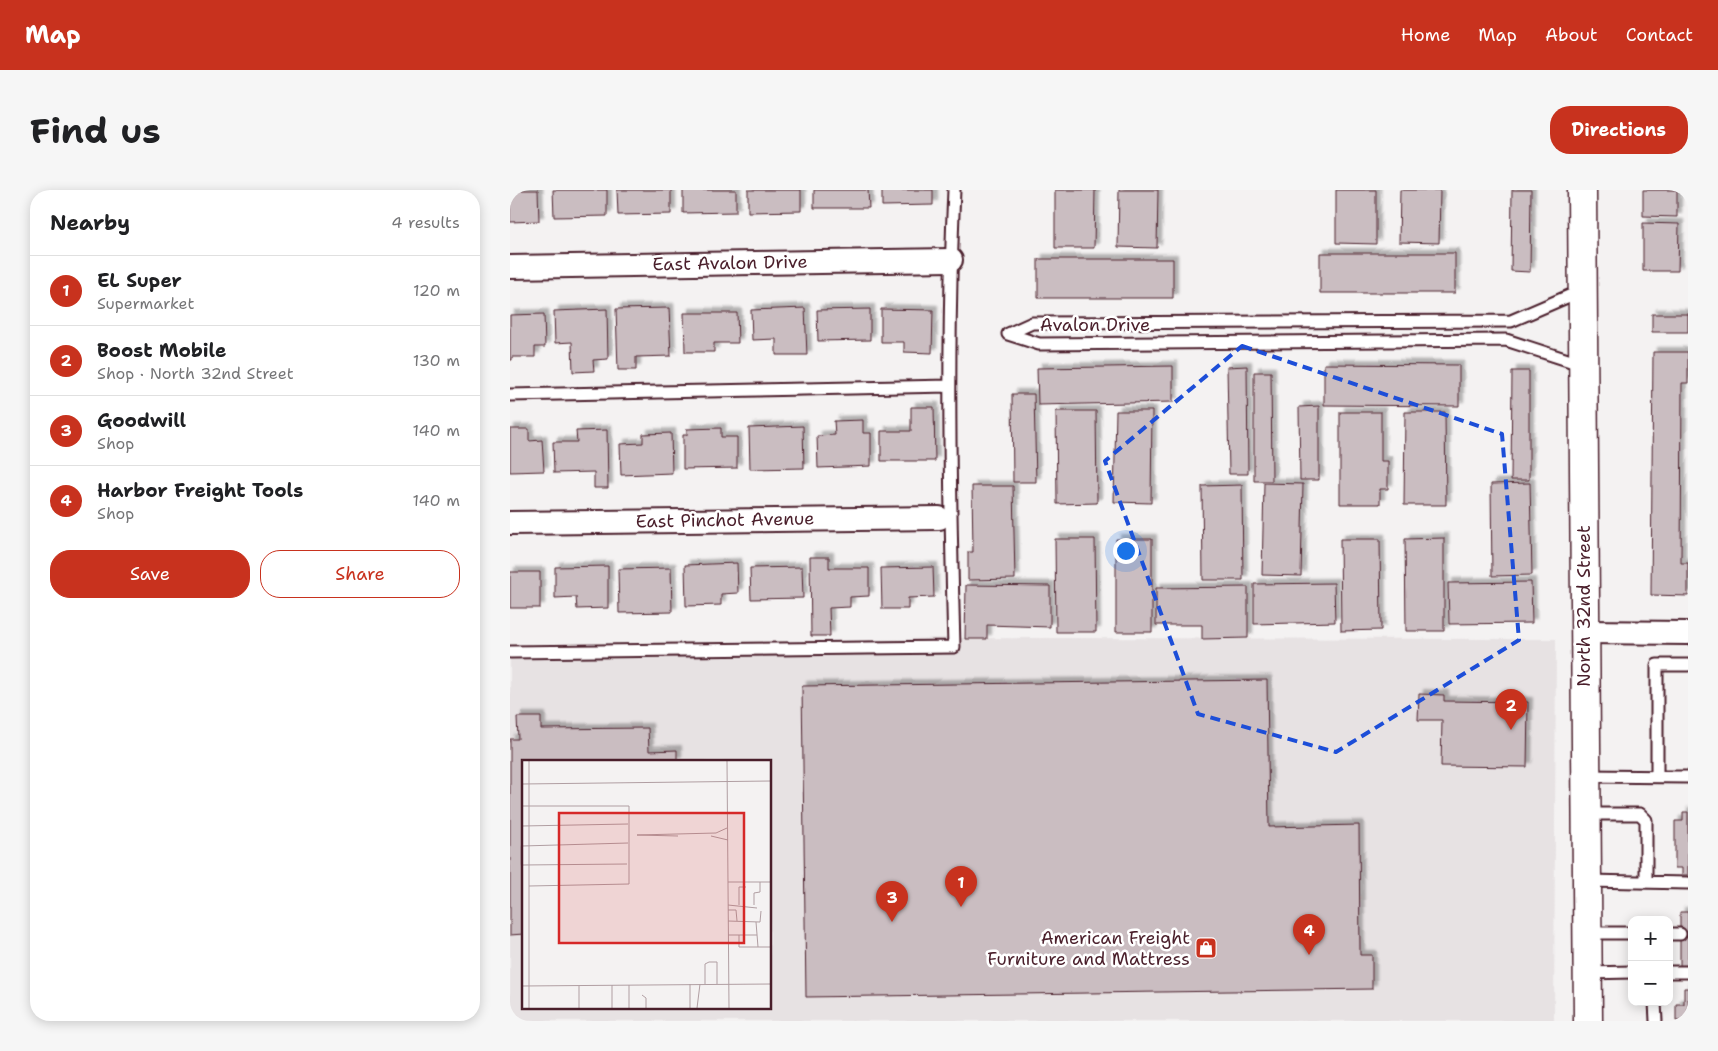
<!DOCTYPE html>
<html lang="en">
<head>
<meta charset="utf-8">
<style>
  :root { --surface:#fff; --page:#f6f6f6; --text:#202124; --muted:#757577; --line:#e0e0e0; --accent:#c8321e }
  body { margin:0; font-family:"Shantell Sans",sans-serif; background:var(--page); color:var(--text) }
  .controls { position:absolute; right:15px; bottom:15px; display:grid; overflow:hidden; border-radius:10px; box-shadow:0 2px 12px #0003 }
  .controls button { width:45px; height:45px; display:grid; place-items:center; padding:0; border:0; border-bottom:1px solid var(--line); background:var(--surface); color:var(--text); font:25px sans-serif }
  .you { position:absolute; left:615px; top:360px; width:18px; height:18px; margin:-12px; border:4px solid #fff; border-radius:50%; background:#1a73e8; box-shadow:0 0 0 8px #1a73e833 }
  .badge { display:grid; place-items:center; width:32px; height:32px; border-radius:50%; background:var(--accent); color:#fff; font-size:16px; font-weight:700 }
  .pin { position:absolute; translate:-50% -41px; filter:drop-shadow(0 1px 2px #0008) }
  .pin::after { content:''; position:absolute; top:26px; width:18px; height:15px; background:inherit; clip-path:polygon(0 0,100% 0,50% 100%) }
  .list { margin:0; padding:0; list-style:none }
  h2 { display:flex; justify-content:space-between; align-items:center; height:65px; margin:0; padding:0 20px; font-size:21px }
  h2 small { font-size:16px; font-weight:400; color:var(--muted) }
  .list li { display:grid; grid-template-columns:32px 1fr auto; gap:15px; align-items:center; box-sizing:border-box; height:70px; padding:0 20px; border-top:1px solid var(--line) }
  .list b { display:block; font-size:19px; white-space:nowrap }
  .list p { margin:0; font-size:16px; white-space:nowrap; color:var(--muted) }
  .list em { font-size:16px; font-style:normal; color:var(--muted) }
  .actions { display:flex; gap:10px; padding:15px 20px }
  .actions a { flex:1; padding:11px 0; border:1px solid var(--accent); border-radius:20px; text-align:center; font-size:18px; color:var(--accent) }
  .actions .main { background:var(--accent); color:#fff }
  .map { position:relative; flex:none; width:1178px; height:831px; overflow:hidden; border-radius:20px }
  header { display:flex; align-items:center; gap:30px; box-sizing:border-box; height:70px; padding:0 25px; background:var(--accent); color:#fff }
  header strong { font-size:24px }
  nav { display:flex; gap:28px; margin-inline-start:auto; font-size:18px }
  .intro { display:flex; align-items:center; justify-content:space-between; box-sizing:border-box; height:120px; padding:0 30px }
  h1 { margin:0; font-size:35px }
  .button { padding:12px 22px; border-radius:20px; background:var(--accent); color:#fff; font-size:18px; font-weight:700 }
  main { display:flex; gap:30px; padding:0 30px }
  aside { flex:1; background:var(--surface); border-radius:20px; box-shadow:0 2px 12px #0003 }
  .map>svg:first-child { display:block }
  .built { fill:#e7e2e3; fill-rule:evenodd }
  .building { fill:#cabdc1; stroke:#4a1f2b; filter:url(#shadow) }
  .lines { fill:none; stroke-linecap:round; stroke-linejoin:round }
  .lane-casing { stroke:#4a1f2b; stroke-width:15 }
  .street-casing { stroke:#4a1f2b; stroke-width:26 }
  .secondary-casing { stroke:#4a1f2b; stroke-width:31 }
  .lane { stroke:#fff; stroke-width:11 }
  .street { stroke:#fff; stroke-width:22 }
  .secondary { stroke:#fff; stroke-width:28 }
  .marked { fill:none; stroke:#1d4ed8; stroke-width:4; stroke-dasharray:10 6; stroke-linejoin:round }
  .labels { text-anchor:middle; stroke-width:5; stroke-linejoin:round; paint-order:stroke }
  .street-label { font-size:18px; fill:#4a1f2b; stroke:#fff }
  .poi-label { font-size:18px; fill:#4a1f2b; stroke:#fff; text-anchor:end }
  .inset-road { fill:none; stroke:#b09ea2; stroke-width:1 }
  .view { fill:#d62828; fill-opacity:0.15; stroke:#d62828; stroke-width:2.5 }
  .inset-edge { fill:none; stroke:#4a1f2b; stroke-width:2.5 }
</style>
</head>
<body>
<header>
<strong>Map</strong>
<nav><a>Home</a><a>Map</a><a>About</a><a>Contact</a></nav>
</header>
<div class="intro"><h1>Find us</h1><a class="button">Directions</a></div>
<main>
<aside>
<h2>Nearby<small>4 results</small></h2>
<ul class="list">
<li><span class="badge">1</span><div><b>EL Super</b><p>Supermarket</p></div><em>120 m</em></li>
<li><span class="badge">2</span><div><b>Boost Mobile</b><p>Shop · North 32nd Street</p></div><em>130 m</em></li>
<li><span class="badge">3</span><div><b>Goodwill</b><p>Shop</p></div><em>140 m</em></li>
<li><span class="badge">4</span><div><b>Harbor Freight Tools</b><p>Shop</p></div><em>140 m</em></li>
</ul>
<div class="actions"><a class="main">Save</a><a>Share</a></div>
</aside>
<div class="map">
<svg width="1178" height="831" viewBox="0 0 1178 831">
  <defs>
    <filter id="shadow"><feDropShadow dx="4.5" dy="-4.5" stdDeviation="1" flood-color="#0004"/></filter>
  </defs>
  <rect width="100%" height="100%" fill="#f4f2f2"/>
  <filter id="ink" filterUnits="userSpaceOnUse"><feTurbulence type="fractalNoise" baseFrequency=".02" numOctaves="2"/><feDisplacementMap in="SourceGraphic" scale="10" xChannelSelector="R" yChannelSelector="G"/><feConvolveMatrix kernelMatrix="1 2 1 2 8 2 1 2 1" color-interpolation-filters="sRGB"/></filter>
  <g filter="url(#ink)">
    <path class="built" d="M433,448L1046,449L1044,831H0V460ZM14,571H260V817H14Z"/>
    <path class="building" d="M0,0H28L29,31L0,32Z
      M43,0H97V26L44,27Z
      M107,0H161V24L108,25Z
      M173,0H226V22L173,23Z
      M238,0H291V21L238,22Z
      M304,0H358L359,18H304Z
      M372,0H423V15L372,16Z
      M545,0H585L584,58H545Z
      M609,0H648L647,58L608,57Z
      M826,0H866V54L826,53Z
      M890,0H930L929,53L889,52Z
      M1002,0H1021L1020,82L1001,81Z
      M1133,0H1167V27L1133,26Z
      M1133,33L1169,34L1168,81H1133Z
      M810,63H945V103H810Z
      M528,69H663V108H528Z
      M159,118L161,166L126,167V180H108L106,119Z
      M295,118L297,165H266V149L242,150L241,120Z
      M97,119L98,169L83,170L84,181L63,182L62,152L45,153L44,121Z
      M360,119V150L308,151L307,120Z
      M371,119L423,120L422,163L394,162V152H371Z
      M174,123H227L228,153H204V162H175Z
      M34,124L35,157H25V167H2V170H0V125Z
      M1142,124H1178V142H1142Z
      M1143,162H1178V193H1172L1171,373H1178V406L1141,405Z
      M814,174L949,175V216L814,215Z
      M663,176V212L528,215L527,178Z
      M737,176L738,284H719L717,177Z
      M1002,181H1019V290H1001Z
      M744,182H761L762,291H744Z
      M502,204H524L526,292H503Z
      M809,216V290H790L789,217Z
      M401,217H424L425,271H371V241H401Z
      M546,221H586L587,313L547,314Z
      M606,221H642L641,313L604,312Z
      M830,222H871V271H878V299H870V314H830Z
      M895,222H935L936,315H894Z
      M353,230V243H361V276L308,278L307,246L325,245L324,231Z
      M293,236L294,278L240,279L239,238Z
      M211,238V247H227V278L173,279V245H177V239Z
      M0,239H19V251L32,250L34,281L0,282Z
      M97,240L98,298H84V282L44,283L43,252H67L66,241Z
      M161,243L162,283L111,285L110,254L133,253V244Z
      M754,293L793,294L791,386L752,385Z
      M1020,293L1022,385L982,386L981,294Z
      M732,295L733,390H693L692,296Z
      M462,296H503L505,389L458,390V362H463Z
      M934,348V441H896L895,349Z
      M545,349H585L586,442H546Z
      M606,349H642V442H606Z
      M830,349H870L871,440L831,441Z
      M300,367H319V378H359V406L340,407V417L319,418L320,446H301Z
      M227,373L228,403L211,404V415L176,416L175,375Z
      M98,376V418L67,419L66,407L45,408V377Z
      M292,377L293,408L241,409L240,378Z
      M423,377L424,407L398,408V419H372L371,378Z
      M161,378L162,422L109,423L108,379Z
      M0,382H30V418H0Z
      M1021,392L1022,433L939,434L938,393Z
      M824,393L825,432L744,434V394Z
      M456,395L540,396V437L477,435V449H455Z
      M738,397V448L692,449V435H646V398Z
      M757,490L759,637L849,635L850,765H862V799L296,807L292,496Z
      M909,504L934,505V511L1018,512L1017,577L931,576L932,530H908Z
      M7,527H31V539L138,538L139,561L167,560V571H14V744L0,745V549H8Z
      M1173,622H1178V685H1172V678H1165V631H1173Z
      M1170,722H1178V778H1170Z
      M1174,798H1178V831H1166V814H1174Z"/>
    <g class="lines">
      <g class="lane-casing">
        <path id="lane" d="M498,144L522,133L1001,131L1073,100
          M498,144L529,154L996,150L1073,175
          M0,205L439,196
          M0,462L444,457C440,305 437,153 444,0
          M1075,586L1178,587
          M1147,586V475H1178
          M1076,624H1130L1136,630V692
          M1077,691L1178,693
          M1077,743H1122
          M1159,744H1170
          M1159,782H1178
          M1077,783L1122,782
          M1145,812L1146,831"/>
      </g>
      <g class="street-casing">
        <path id="street" d="M0,77L441,70
          M0,333L429,328
          M1074,442L1178,443"/>
      </g>
      <g class="secondary-casing">
        <path id="secondary" d="M1072,0L1078,831"/>
      </g>
      <use href="#lane" class="lane"/>
      <use href="#street" class="street"/>
      <use href="#secondary" class="secondary"/>
    </g>
  </g>
  <path class="marked" d="M732,156L992,244L1009,450L826,562L688,524L595,271Z"/>
  <defs>
    <g id="shop-square" transform="scale(1.125)"><rect x="-9" y="-9" width="18" height="18" rx="4" fill="#c8321e" stroke="#fff"/><path d="M-5-2.5h2.3a2.7 3.5 0 0 1 5.4 0H5L5.5 6h-11ZM-1.5-2.5h3a1.5 2.3 0 0 0-3 0Z" fill="#fff"/></g>
  </defs>
  <g fill-rule="evenodd">
    <use href="#shop-square" x="696" y="758"/>
  </g>
  <g class="labels">
    <g class="street-label">
      <text transform="translate(220 73) rotate(-1)" y="6">East Avalon Drive</text>
      <text x="585" y="141">Avalon Drive</text>
      <text transform="translate(215 330) rotate(-1)" y="6">East Pinchot Avenue</text>
      <text transform="translate(1074 416) rotate(-90)" y="6">North 32nd Street</text>
    </g>
    <g class="poi-label">
      <text x="680" y="754">American Freight<tspan x="680" dy="21">Furniture and Mattress</tspan></text>
    </g>
  </g>
  <g transform="translate(12 570)">
    <rect width="249" height="249" fill="#f4f2f2"/>
    <path class="inset-road" d="M7,0V248M205,0L207,248M0,24L249,21M0,46H107V124L7,126M0,66L106,64M115,75L194,73L205,68M115,75L156,76M189,76L206,80M0,86L106,83M0,105L105,104M206,122H249M206,145L235,148M217,145V127H224M232,145V133L238,132V122M206,150H214L215,161M206,161L238,162L239,151M234,162L236,187M206,175H217V187H249M217,175H235M168,224V248M183,224V204L187,202H195V224M90,225V248M0,226L249,224M120,235L124,238V248M57,248V226M107,248V225M175,248L178,224"/>
    <path class="view" d="M37,53H222V183H37Z"/>
    <rect width="249" height="249" class="inset-edge"/>
  </g>
</svg>
<div class="controls">
<button>+</button>
<button>−</button>
</div>
<div class="you"></div>
<div class="pin badge" style="left:451px;top:717px">1</div>
<div class="pin badge" style="left:1001px;top:540px">2</div>
<div class="pin badge" style="left:382px;top:732px">3</div>
<div class="pin badge" style="left:799px;top:765px">4</div>
</div>
</main>
</body>
</html>
